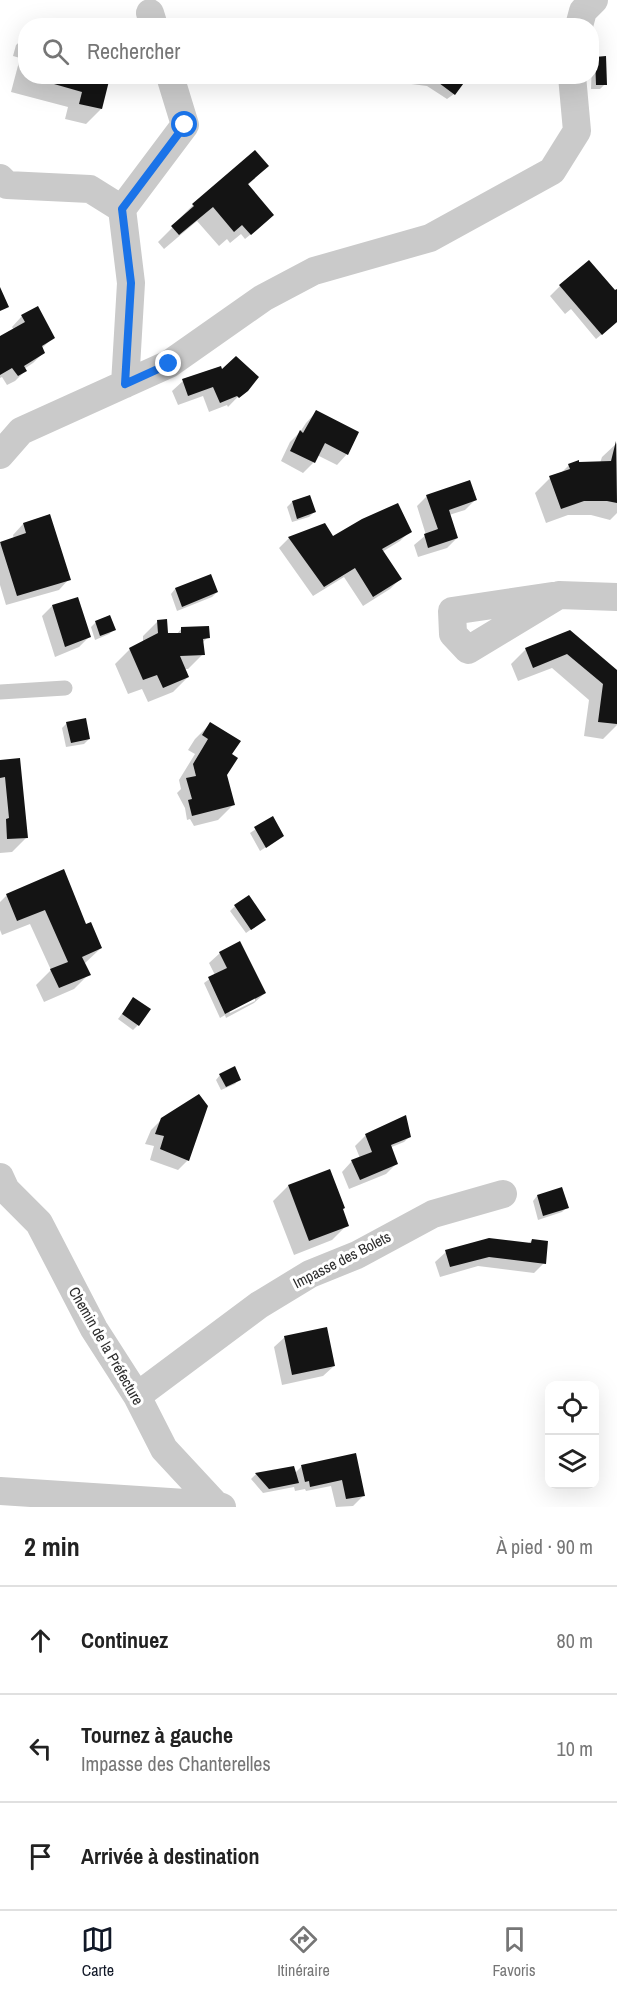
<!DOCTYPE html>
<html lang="fr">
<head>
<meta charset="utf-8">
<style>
  :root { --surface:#fff; --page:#f6f6f6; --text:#222; --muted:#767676; --line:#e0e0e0; --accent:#111827 }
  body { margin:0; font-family:"Archivo Narrow",sans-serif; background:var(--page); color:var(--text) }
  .controls { position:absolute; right:18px; bottom:18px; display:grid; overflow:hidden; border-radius:12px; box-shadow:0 6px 24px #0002 }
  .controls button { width:54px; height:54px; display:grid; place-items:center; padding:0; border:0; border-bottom:2px solid var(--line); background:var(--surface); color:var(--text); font:30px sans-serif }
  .stop { position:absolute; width:18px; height:18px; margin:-14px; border:4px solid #1a73e8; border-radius:50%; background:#fff }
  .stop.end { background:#1a73e8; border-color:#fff; box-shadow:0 2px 6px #0008 }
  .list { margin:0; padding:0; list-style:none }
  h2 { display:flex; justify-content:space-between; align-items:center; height:78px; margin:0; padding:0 24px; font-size:26px }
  h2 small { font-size:20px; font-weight:400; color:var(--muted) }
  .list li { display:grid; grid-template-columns:39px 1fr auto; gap:18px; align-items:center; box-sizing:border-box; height:108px; padding:0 24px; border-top:2px solid var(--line) }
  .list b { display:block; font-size:22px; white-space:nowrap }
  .list p { margin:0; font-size:20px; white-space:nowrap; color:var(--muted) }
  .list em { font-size:20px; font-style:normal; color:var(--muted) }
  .icon { flex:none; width:33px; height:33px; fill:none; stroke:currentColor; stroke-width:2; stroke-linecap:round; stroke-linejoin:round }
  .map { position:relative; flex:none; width:617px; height:1507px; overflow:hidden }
  .search { position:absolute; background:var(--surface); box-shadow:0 6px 24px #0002; left:18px; right:18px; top:18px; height:66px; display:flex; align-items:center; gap:15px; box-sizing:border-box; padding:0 21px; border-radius:24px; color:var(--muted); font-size:22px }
  .sheet { height:402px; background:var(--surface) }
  nav { display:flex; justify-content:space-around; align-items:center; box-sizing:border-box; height:84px; border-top:2px solid var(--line); background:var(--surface); font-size:16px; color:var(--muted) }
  nav a { display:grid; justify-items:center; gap:3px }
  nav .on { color:var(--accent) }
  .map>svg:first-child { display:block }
  .shadow { fill:#0003; fill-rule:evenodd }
  .building { fill:#141414 }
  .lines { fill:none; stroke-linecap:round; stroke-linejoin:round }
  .service { stroke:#cacaca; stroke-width:15 }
  .minor { stroke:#cacaca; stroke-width:28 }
  .route { stroke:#1a73e8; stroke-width:8 }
  .labels { text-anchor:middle; stroke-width:6; stroke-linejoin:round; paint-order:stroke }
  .street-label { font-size:15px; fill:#2d2d2d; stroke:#fff }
</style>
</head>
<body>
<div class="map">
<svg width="617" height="1507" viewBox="0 0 617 1507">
  <rect width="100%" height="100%" fill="#fff"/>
  <path class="shadow" d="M26,36V76H103L101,109L86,124L65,119L68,107L11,92L20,58L13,56L16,45Z
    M596,58L605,84L600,89H591L592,62Z
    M388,76H467L454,94L447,99L427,86L388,81Z
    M267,166L248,185L268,220L245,239L241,234L230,243L227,239L219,246L197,221L164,249L158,242L179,221L178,220L193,205Z
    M560,286L615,292L617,291V322L596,339L571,309L565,314L550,296Z
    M22,316L54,337L41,349L43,353L33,363L24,369L25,371L15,381L7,385L2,377L0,378V338L14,330L12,327Z
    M222,371L257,377L228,407L227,405L209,412L203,396L178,405L172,391L183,381Z
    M316,412L357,432L347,454L337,465L317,455L313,463L303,473L281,461L290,442L300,432L306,423Z
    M617,443V513L610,520L591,515H568L546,523L535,493L550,478L560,474L569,465L600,463L602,457Z
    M427,496L476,499L465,510L449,515L457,538L447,548L418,557L414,545L426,535L417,506Z
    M292,502L314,512L309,517L292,522L287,507Z
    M31,523L69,579L59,590L6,605L0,585V544L14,539L13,535L23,524Z
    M324,525L333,538L410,531L400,541L382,552L400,579L390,589L363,606L344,577L313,596L279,548L289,538Z
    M210,576L217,592L212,597L177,611L171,594L175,589Z
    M52,606L89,637L79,647L55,657L42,616Z
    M158,621L167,635H176L182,628L208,637L202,643L203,654L188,669H184L188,677L173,692L148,702L142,689L128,694L115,664L130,649L143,642V636Z
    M96,622L114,630L109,634L95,640L91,627Z
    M570,632L617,672V725L603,739L584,736L589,700L552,668L518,681L511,664L526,649Z
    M67,723L89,739L84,744L66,747L62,728Z
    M210,724L230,755L226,775L233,805L218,820L194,826L190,819L187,820L185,808L177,793L181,789L179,780L195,754L188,750L195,739Z
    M0,761L27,837L12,852L0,853Z
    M272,818L283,836L260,851L250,833Z
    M63,871L85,926L101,948L84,964L89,974L74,989L44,1002L36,985L51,970L30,924L2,935L0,930V902L7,895Z
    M235,906L264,920L246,933L230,911Z
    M220,953L265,993L254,1003L226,1018L225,1015L220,1018L204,983L215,975L209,963ZM255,997V1001L230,1013L229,1011Z
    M133,999L138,1025L133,1030L118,1019Z
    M220,1075L239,1079L235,1084L221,1090L216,1080Z
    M162,1119L188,1160L178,1170L150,1160L154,1146L145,1144L151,1130Z
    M383,1127L409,1137L404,1142L389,1148L396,1164L386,1174L349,1189L342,1172L352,1161L360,1158L355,1146L365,1136Z
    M288,1186L341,1210L347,1225L332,1240L294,1255L273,1201Z
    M537,1196L567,1207L562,1212L538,1220L533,1201Z
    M532,1240L544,1263L534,1273L478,1266L440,1277L435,1262L446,1252L528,1244Z
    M285,1337L334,1366L323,1376L282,1385L274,1347Z
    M355,1455L364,1495L353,1506L336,1507L331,1486L306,1491L305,1489L295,1491L294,1487L263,1493L251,1479L256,1474L293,1468L295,1473L302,1466Z"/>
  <path class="building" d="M606,56L607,85H596L595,57Z
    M26,76H106L110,77L102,109L79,104L82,92Z
    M439,76H469L455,95L439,83L442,78Z
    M255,150L269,166L248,184L274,215L251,235L242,225L234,232L213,207L179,235L171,226L194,206L192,204Z
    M589,260L615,290L617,289V322L602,335L559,285Z
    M0,287L9,307L0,311Z
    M38,306L55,338L42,346L45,353L24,366L27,371L18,376L12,368L0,375V336L25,322L21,315Z
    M236,356L259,377L248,391L239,398L237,396L220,403L213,387L188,396L182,379L221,366L222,369Z
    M316,410L359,432L348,455L325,443L315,463L290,451L300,430L303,433Z
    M616,441L617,503L607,501H584L561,509L549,476L570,469L568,464L579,460V462L611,461Z
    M470,480L477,500L449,510L458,538L428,548L424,534L438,529L426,495Z
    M310,495L316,512L297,519L292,501Z
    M398,503L412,532L382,549L402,579L373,597L355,568L324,587L288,537L325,523L333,536L362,519Z
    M50,514L71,580L17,596L0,542L26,533L23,523Z
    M211,574L218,592L182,607L175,588Z
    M78,597L91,637L65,647L52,605Z
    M110,615L116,630L100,636L95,621Z
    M167,619L168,633H181V627L209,626L210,638L203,639L205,655L180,656L189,677L163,688L157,675L143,680L129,648L158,633L157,620Z
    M570,630L617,670V724L598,722L603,684L567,654L533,668L525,648Z
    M86,718L90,739L71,743L66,722Z
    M210,722L241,741L232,754L238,758L227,775L235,805L192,816L188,800L192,799L186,778L196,776L193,764L208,739L202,735Z
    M20,758L28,838L7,839L6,819L9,818L5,777L0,778V760Z
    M273,816L284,836L266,848L254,827Z
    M64,869L86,924L91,922L102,948L82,957L91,975L59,988L50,969L68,962L45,910L17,921L6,894Z
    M249,895L266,920L251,930L234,905Z
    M240,941L266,993L225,1014L208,977L227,968L219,952Z
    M133,997L151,1009L139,1026L122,1014Z
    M235,1066L241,1080L226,1087L219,1074Z
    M199,1094L208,1106L189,1161L160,1149L164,1136L155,1134L161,1118Z
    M406,1115L411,1137L391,1145L398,1164L360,1180L351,1160L372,1152L365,1134Z
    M330,1169L345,1208L343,1209L349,1226L309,1241L288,1185Z
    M562,1187L569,1208L543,1216L537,1195Z
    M489,1238L531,1243L532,1239L548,1241L546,1264L489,1257L450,1267L445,1250Z
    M327,1327L335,1366L292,1375L284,1336Z
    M356,1453L365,1496L346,1499L342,1480L310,1487L309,1481L305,1482L301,1465Z
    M294,1466L299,1483L269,1489L255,1473Z"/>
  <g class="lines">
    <path class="service" d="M0,692L65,688"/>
    <path class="minor" d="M150,13L154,26
      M579,26L583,11L594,0
      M0,178L7,185L90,189L122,209L131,283L125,384
      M122,209L185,125L170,76
      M0,455L21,431L169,364L263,298L314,271L430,238L552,171L577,131L572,76
      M559,595L468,650L453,634L452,611L559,595L617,597
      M0,1177L6,1190L39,1223L94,1329L137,1396L164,1449L216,1505L222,1507
      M137,1396L259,1305L310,1274L357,1255L433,1214L503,1194
      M0,1491L216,1505"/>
  </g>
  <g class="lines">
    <path class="route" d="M169,364L125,384L131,283L122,209L185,125"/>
  </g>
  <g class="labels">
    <g class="street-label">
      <text transform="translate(342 1260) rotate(-27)" y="5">Impasse des Bolets</text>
      <text transform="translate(106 1346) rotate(60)" y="5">Chemin de la Préfecture</text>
    </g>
  </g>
</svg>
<div class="controls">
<button><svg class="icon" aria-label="locate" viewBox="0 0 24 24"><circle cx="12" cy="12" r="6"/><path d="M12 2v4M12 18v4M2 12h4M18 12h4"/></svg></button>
<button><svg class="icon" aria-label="layers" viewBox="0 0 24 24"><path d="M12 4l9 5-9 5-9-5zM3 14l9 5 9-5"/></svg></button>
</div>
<div class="stop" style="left:185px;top:125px"></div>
<div class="stop end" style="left:169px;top:364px"></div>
<div class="search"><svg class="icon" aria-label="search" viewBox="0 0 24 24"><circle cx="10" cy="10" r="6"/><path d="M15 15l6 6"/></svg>Rechercher</div>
</div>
<section class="sheet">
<h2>2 min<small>À pied · 90 m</small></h2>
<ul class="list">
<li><svg class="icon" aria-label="ahead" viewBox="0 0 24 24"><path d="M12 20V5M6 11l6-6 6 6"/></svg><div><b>Continuez</b></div><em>80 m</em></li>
<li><svg class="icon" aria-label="left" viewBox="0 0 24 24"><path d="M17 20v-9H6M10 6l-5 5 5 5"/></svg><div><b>Tournez à gauche</b><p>Impasse des Chanterelles</p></div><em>10 m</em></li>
<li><svg class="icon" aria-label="arrive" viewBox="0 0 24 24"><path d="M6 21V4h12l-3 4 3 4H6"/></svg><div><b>Arrivée à destination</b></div></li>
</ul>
</section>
<nav>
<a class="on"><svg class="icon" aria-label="map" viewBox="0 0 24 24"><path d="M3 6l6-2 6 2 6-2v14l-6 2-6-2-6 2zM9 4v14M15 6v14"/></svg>Carte</a>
<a><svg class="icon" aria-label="directions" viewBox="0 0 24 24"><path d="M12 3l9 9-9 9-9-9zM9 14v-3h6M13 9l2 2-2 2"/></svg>Itinéraire</a>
<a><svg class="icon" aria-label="saved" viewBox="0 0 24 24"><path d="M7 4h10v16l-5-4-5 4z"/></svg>Favoris</a>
</nav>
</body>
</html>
